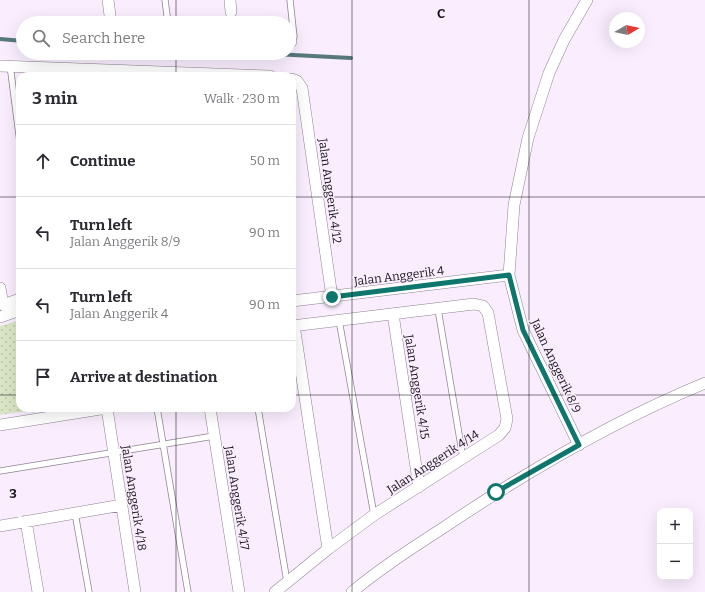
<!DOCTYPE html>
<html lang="en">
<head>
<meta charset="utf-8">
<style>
  :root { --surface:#fff; --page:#f7f7f7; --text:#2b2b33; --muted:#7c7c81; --line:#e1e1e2 }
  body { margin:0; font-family:Bitter,serif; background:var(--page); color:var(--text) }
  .controls { position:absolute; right:12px; bottom:12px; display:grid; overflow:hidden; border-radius:8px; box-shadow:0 4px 16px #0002 }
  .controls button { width:36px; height:36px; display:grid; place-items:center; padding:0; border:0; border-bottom:1px solid var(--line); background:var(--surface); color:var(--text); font:20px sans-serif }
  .compass { position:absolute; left:609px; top:12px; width:36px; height:36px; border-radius:50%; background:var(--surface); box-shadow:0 4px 16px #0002; rotate:81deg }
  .stop { position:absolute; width:12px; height:12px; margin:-9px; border:3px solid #0f766e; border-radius:50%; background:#fff }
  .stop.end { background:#0f766e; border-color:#fff; box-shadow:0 1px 4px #0008 }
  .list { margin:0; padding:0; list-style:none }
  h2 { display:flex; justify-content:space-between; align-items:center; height:52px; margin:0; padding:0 16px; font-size:17px }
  h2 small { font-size:13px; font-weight:400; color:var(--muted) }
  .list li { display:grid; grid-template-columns:26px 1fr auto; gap:12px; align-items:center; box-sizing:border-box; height:72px; padding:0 16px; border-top:1px solid var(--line) }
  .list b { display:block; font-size:15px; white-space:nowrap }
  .list p { margin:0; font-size:13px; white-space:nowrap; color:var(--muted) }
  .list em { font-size:13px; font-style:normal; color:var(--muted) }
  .icon { flex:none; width:22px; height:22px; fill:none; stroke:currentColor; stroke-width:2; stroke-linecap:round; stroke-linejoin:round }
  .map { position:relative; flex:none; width:705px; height:592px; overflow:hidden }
  .search { position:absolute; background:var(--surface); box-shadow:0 4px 16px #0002; left:16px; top:16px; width:280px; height:44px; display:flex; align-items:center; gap:10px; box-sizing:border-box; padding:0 14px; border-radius:22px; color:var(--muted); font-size:15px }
  .panel { position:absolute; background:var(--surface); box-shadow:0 4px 16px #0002; left:16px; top:72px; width:280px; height:340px; border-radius:12px }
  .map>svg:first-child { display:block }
  .park { fill:url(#park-dots) }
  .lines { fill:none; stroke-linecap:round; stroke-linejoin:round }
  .stream { stroke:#58787b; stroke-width:4 }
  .service-casing { stroke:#8d8391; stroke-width:7 }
  .minor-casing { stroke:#8d8391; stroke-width:12 }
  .service { stroke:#fff; stroke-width:5.5 }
  .minor { stroke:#fff; stroke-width:11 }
  .route { stroke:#0f766e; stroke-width:5 }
  .grid { fill:none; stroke:#18141a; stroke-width:1; stroke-opacity:0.55 }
  .labels { text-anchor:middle; stroke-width:3; stroke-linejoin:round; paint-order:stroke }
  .street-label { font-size:12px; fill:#18141a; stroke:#faeefe }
  .grid-label { font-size:13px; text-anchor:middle; font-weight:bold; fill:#18141a; stroke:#faeefe; stroke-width:3; stroke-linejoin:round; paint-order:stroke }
</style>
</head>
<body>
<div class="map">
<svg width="705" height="592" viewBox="0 0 705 592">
  <defs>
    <pattern id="park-dots" width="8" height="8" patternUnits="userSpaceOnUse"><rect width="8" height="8" fill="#d9e6c6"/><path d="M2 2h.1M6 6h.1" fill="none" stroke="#bac4aa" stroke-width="1.8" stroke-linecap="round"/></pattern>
  </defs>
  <rect width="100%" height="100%" fill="#faeefe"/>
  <path class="park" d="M20,320V408H49L0,415V326Z"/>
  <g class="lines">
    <path class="stream" d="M0,39L23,41
      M255,53L351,58"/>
    <g class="service-casing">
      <path id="service" d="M165,0L168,23
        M290,0L294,37L291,42
        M10,65L20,143
        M438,309L463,458
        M339,320L374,515
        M157,408L188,592
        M258,408L287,582
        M0,471L214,436
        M75,513L89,592"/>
    </g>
    <g class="minor-casing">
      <path id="minor" d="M108,0L111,23
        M230,0L231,12
        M289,42H291
        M0,66L270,76
        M292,79L297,81L302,88L332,297
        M0,288L3,305L20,299
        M292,301L509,275
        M393,314L419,487
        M0,317L20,310
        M294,325L328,549
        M107,408L135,592
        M210,408L239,592
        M0,425L107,408
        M579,445L523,330L509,275L514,205L528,138L549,73L564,40L587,0
        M26,521L38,592
        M0,526L122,505
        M275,592L328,549L374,515L499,435L505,428L507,419L488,313L483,306L474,304L292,326
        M352,592C381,568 412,548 443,528C526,472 613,421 705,383"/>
    </g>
    <use href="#service" class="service"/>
    <use href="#minor" class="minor"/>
  </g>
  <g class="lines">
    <path class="route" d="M332,297L509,275L523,330L579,445L496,492"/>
  </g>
  <path class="grid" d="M176,0V23M352,0V592M529,0V592M176,53V76M0,197H20M292,197H705M0,395H20M292,395H705M176,408V592"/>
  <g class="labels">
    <g class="street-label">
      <text transform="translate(330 191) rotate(82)" y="4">Jalan Anggerik 4/12</text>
      <text transform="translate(399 276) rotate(-7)" y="4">Jalan Anggerik 4</text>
      <text transform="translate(556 366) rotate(65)" y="4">Jalan Anggerik 8/9</text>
      <text transform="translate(417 387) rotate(81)" y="4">Jalan Anggerik 4/15</text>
      <text transform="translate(433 462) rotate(-33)" y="4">Jalan Anggerik 4/14</text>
      <text transform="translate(134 498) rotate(81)" y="4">Jalan Anggerik 4/18</text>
      <text transform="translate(237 498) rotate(81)" y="4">Jalan Anggerik 4/17</text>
    </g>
  </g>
  <g class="grid-label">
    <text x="441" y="18">C</text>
    <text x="13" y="498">3</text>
  </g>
</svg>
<div class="controls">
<button>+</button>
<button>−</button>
</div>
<svg class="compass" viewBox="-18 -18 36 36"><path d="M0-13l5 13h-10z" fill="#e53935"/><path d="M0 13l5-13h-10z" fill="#7c7c81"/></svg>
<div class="stop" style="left:496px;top:492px"></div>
<div class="stop end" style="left:332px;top:297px"></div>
<div class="search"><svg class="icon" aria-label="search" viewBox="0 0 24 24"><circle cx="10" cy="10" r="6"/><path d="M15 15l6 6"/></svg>Search here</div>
<section class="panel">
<h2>3 min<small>Walk · 230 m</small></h2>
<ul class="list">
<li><svg class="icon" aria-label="ahead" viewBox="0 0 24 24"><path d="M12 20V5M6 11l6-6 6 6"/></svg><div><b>Continue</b></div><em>50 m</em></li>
<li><svg class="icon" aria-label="left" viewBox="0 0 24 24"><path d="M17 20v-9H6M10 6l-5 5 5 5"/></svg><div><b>Turn left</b><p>Jalan Anggerik 8/9</p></div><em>90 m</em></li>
<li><svg class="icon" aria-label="left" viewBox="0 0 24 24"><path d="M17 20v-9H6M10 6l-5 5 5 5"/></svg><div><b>Turn left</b><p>Jalan Anggerik 4</p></div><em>90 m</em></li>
<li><svg class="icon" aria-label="arrive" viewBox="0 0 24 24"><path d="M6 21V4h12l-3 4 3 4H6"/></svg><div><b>Arrive at destination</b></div></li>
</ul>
</section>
</div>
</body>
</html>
